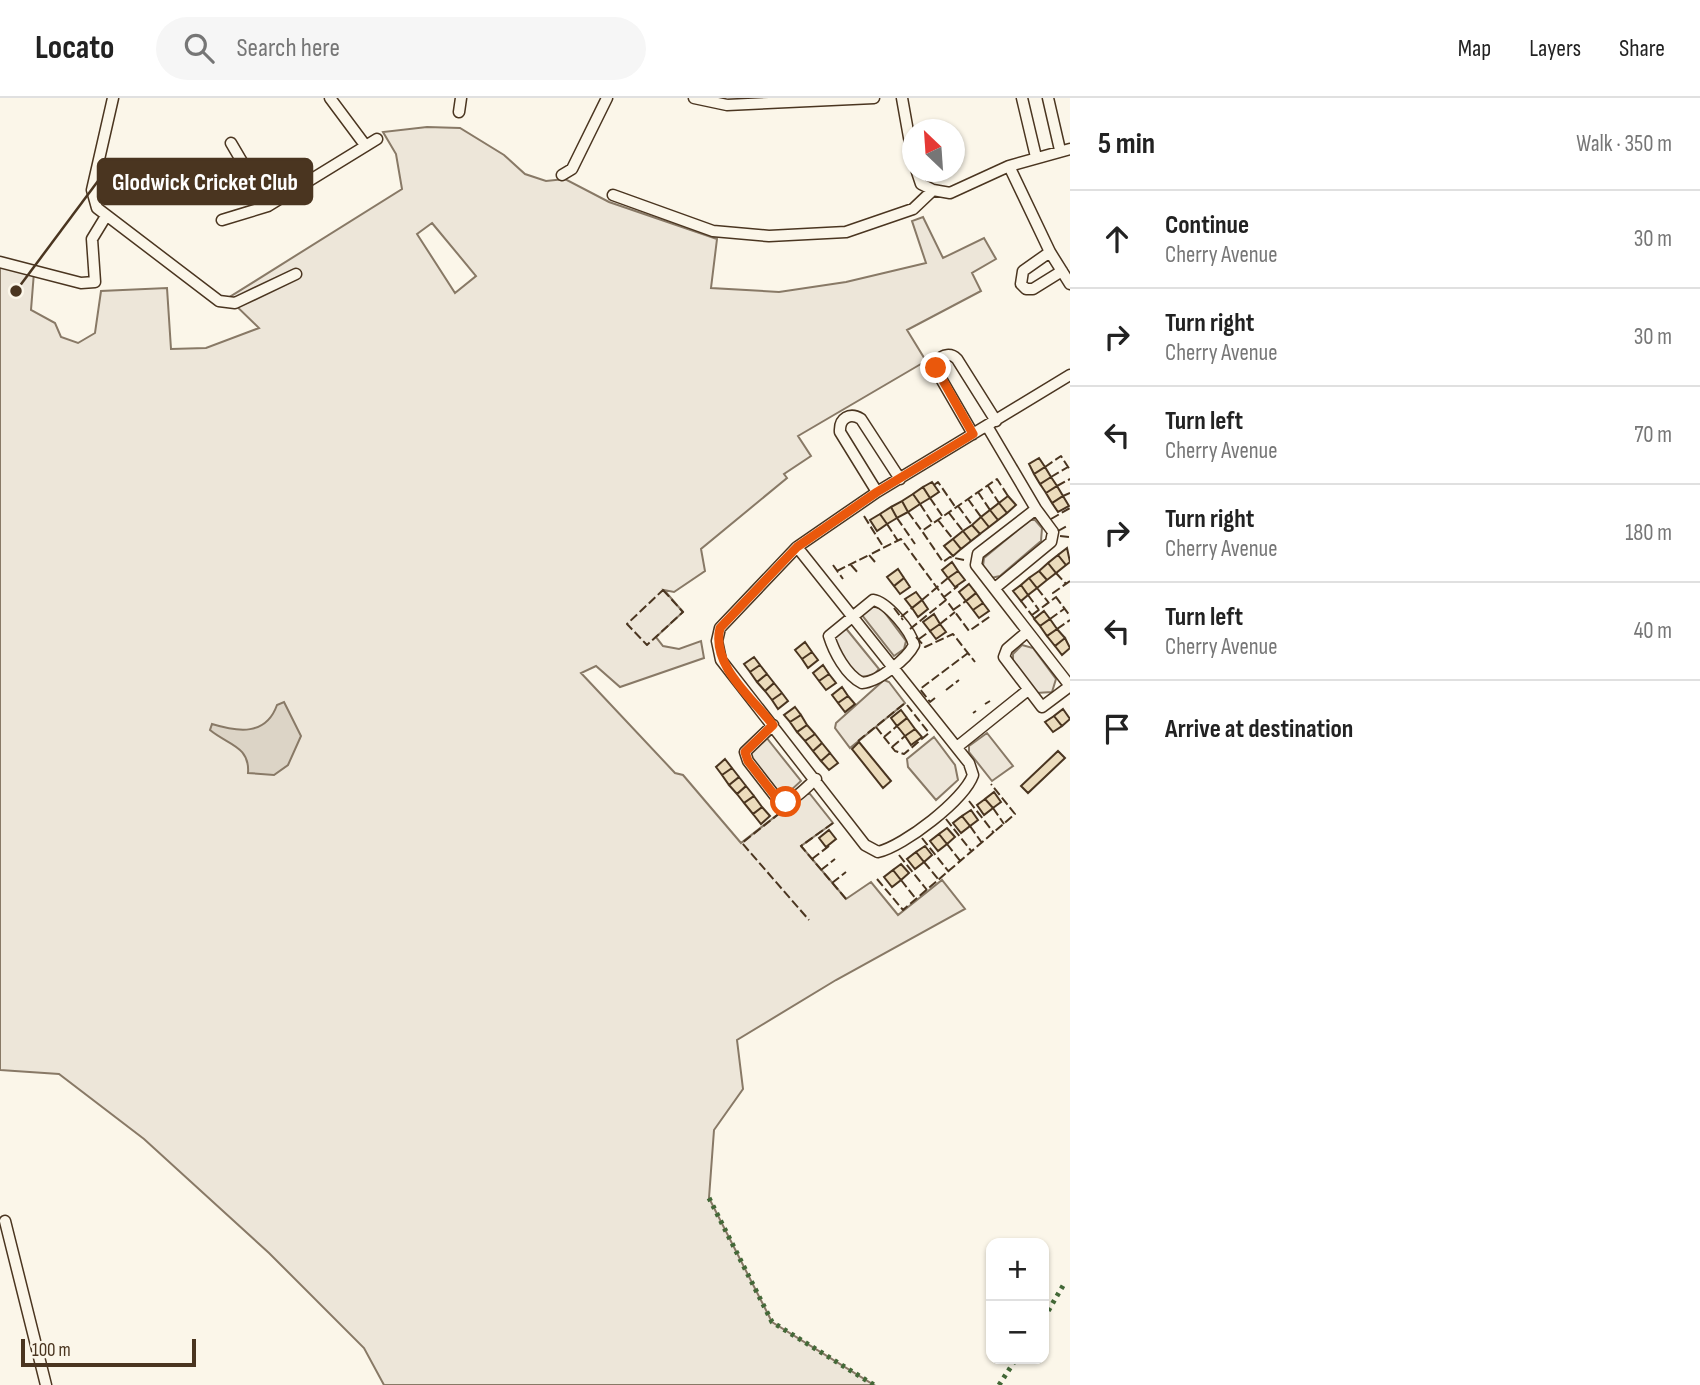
<!DOCTYPE html>
<html lang="en">
<head>
<meta charset="utf-8">
<style>
  :root { --surface:#fff; --page:#f6f6f6; --text:#222; --muted:#767676; --line:#e0e0e0 }
  body { margin:0; font-family:"Sofia Sans Condensed",sans-serif; background:var(--page); color:var(--text) }
  .controls { position:absolute; right:21px; bottom:21px; display:grid; overflow:hidden; border-radius:14px; box-shadow:0 2px 5px #0004 }
  .controls button { width:63px; height:63px; display:grid; place-items:center; padding:0; border:0; border-bottom:2px solid var(--line); background:var(--surface); color:var(--text); font:35px sans-serif }
  .compass { position:absolute; left:902px; top:21px; width:63px; height:63px; border-radius:50%; background:var(--surface); box-shadow:0 2px 5px #0004; rotate:335deg }
  .scale { position:absolute; left:21px; bottom:18px; width:175px; box-sizing:border-box; padding-left:7px; border:4px solid #4a3520; border-top:0; font-size:19px; line-height:24px; white-space:nowrap; color:#4a3520; -webkit-text-stroke:5px #fbf6e9; paint-order:stroke }
  .stop { position:absolute; width:21px; height:21px; margin:-16px; border:5px solid #ea580c; border-radius:50%; background:#fff }
  .stop.end { background:#ea580c; border-color:#fff; box-shadow:0 2px 7px #0008 }
  .list { margin:0; padding:0; list-style:none }
  h2 { display:flex; justify-content:space-between; align-items:center; height:91px; margin:0; padding:0 28px; font-size:30px }
  h2 small { font-size:23px; font-weight:400; color:var(--muted) }
  .list li { display:grid; grid-template-columns:46px 1fr auto; gap:21px; align-items:center; box-sizing:border-box; height:98px; padding:0 28px; border-top:2px solid var(--line) }
  .list b { display:block; font-size:26px; white-space:nowrap }
  .list p { margin:0; font-size:23px; white-space:nowrap; color:var(--muted) }
  .list em { font-size:23px; font-style:normal; color:var(--muted) }
  .icon { flex:none; width:38px; height:38px; fill:none; stroke:currentColor; stroke-width:2; stroke-linecap:round; stroke-linejoin:round }
  .map { position:relative; flex:none; width:1070px; height:1287px; overflow:hidden }
  header { display:flex; align-items:center; gap:42px; box-sizing:border-box; height:98px; padding:0 35px; background:var(--surface); border-bottom:2px solid var(--line) }
  header strong { font-size:33px }
  nav { display:flex; gap:38px; margin-inline-start:auto; font-size:24px }
  .search { width:490px; height:63px; background:var(--page); display:flex; align-items:center; gap:18px; box-sizing:border-box; padding:0 24px; border-radius:38px; color:var(--muted); font-size:26px }
  main { display:flex }
  aside { flex:1; background:var(--surface) }
  .map>svg:first-child { display:block }
  .green { fill:#ede6d9; stroke:#887966; stroke-width:2; fill-rule:evenodd }
  .water { fill:#dcd4c6; stroke:#887966; stroke-width:2 }
  .building { fill:#ecdcbc; stroke:#4a3520; stroke-width:2 }
  .lines { fill:none; stroke-linecap:round; stroke-linejoin:round }
  .street-casing { stroke:#4a3520; stroke-width:13 }
  .street { stroke:#fbf6e9; stroke-width:10 }
  .hedge { stroke:#436837; stroke-width:5; stroke-dasharray:3.5 5; stroke-linecap:butt }
  .fence { stroke:#4a3520; stroke-width:2; stroke-dasharray:9 3.5; stroke-linecap:butt }
  .route { stroke:#ea580c; stroke-width:9 }
  .leader { fill:none; stroke:#4a3520; stroke-width:2.5 }
  .callout-dot { fill:#4a3520; stroke:#fbf6e9; stroke-width:2.5 }
  .callout { fill:#4a3520; stroke:#4a3520; stroke-width:2.5 }
  .callout-label { font-size:24px; text-anchor:middle; font-weight:bold; fill:#fff }
</style>
</head>
<body>
<header>
<strong>Locato</strong>
<div class="search"><svg class="icon" aria-label="search" viewBox="0 0 24 24"><circle cx="10" cy="10" r="6"/><path d="M15 15l6 6"/></svg>Search here</div>
<nav><a>Map</a><a>Layers</a><a>Share</a></nav>
</header>
<main>
<div class="map">
<svg width="1070" height="1287" viewBox="0 0 1070 1287">
  <rect width="100%" height="100%" fill="#fbf6e9"/>
  <path class="green" d="M427,29L460,30L504,57L525,76L546,83L565,81L609,104L717,141L711,190L779,194L846,184L926,165L912,123L923,119L943,160L984,140L996,161L972,175L981,193L907,232L926,263L798,338L811,358L784,376L787,380L701,451L705,473L674,494L664,492L683,514L656,539L663,548L679,551L701,543L704,560L620,589L596,568L581,575L675,675L683,677L741,745L804,696H810L833,725L801,748L846,801L871,784L898,817L942,782L965,811L836,882L737,942L743,991L714,1032L709,1100L772,1224L874,1287H384L364,1250L269,1155L144,1041L59,976L0,972V169L34,174L31,212L55,225L61,239L78,245L95,235L101,193L167,190L171,251L206,250L259,230L228,200L402,91L396,56L383,34ZM432,125L476,178L455,195L417,136Z
    M1030,422H1035L1042,430L1041,443L1000,478L991,480L983,468L984,460Z
    M872,508L882,511L906,543L904,551L894,558L862,517Z
    M844,528L879,571L874,577L859,579L834,549L833,541Z
    M1022,547L1033,550L1056,581L1052,594L1036,595L1013,563V556Z
    M884,582L889,584L905,605L850,650L835,630L836,625Z
    M987,635L1013,668L992,683L969,654V648Z
    M766,639L801,683L789,694L777,692L751,659L750,653Z
    M934,639L955,667L958,682L936,702L908,669L907,661Z"/>
  <path class="water" d="M284,604L301,638L288,667L274,677L248,675C250,648 228,647 210,632L212,626C238,634 266,638 277,607Z"/>
  <path class="building" d="M1039,360L1045,369L1034,376L1029,366Z
    M1045,369L1051,379L1040,386L1034,376Z
    M1051,379L1057,388L1046,395L1040,386Z
    M932,384L939,394L930,400L923,389Z
    M1057,388L1063,398L1052,405L1046,395Z
    M923,389L930,400L920,406L913,396Z
    M913,396L920,406L908,414L902,403Z
    M1008,398L1016,407L1007,415L999,405Z
    M1063,398L1069,408L1058,414L1052,405Z
    M902,403L908,414L897,420L891,409Z
    M999,405L1007,415L998,422L990,412Z
    M891,409L897,420L887,426L880,416Z
    M990,412L998,422L989,429L981,419Z
    M880,416L887,426L877,433L870,422Z
    M981,419L989,429L980,436L972,427Z
    M972,427L980,436L971,443L963,433Z
    M963,433L971,443L961,451L953,441Z
    M953,441L961,451L953,458L944,448Z
    M1067,450L1070,464L1066,467L1058,457Z
    M1058,457L1066,467L1056,475L1048,465Z
    M952,464L958,473L948,480L942,472Z
    M1048,465L1056,475L1047,482L1039,473Z
    M898,471L904,480L894,488L887,479Z
    M958,473L965,482L955,489L948,480Z
    M1039,473L1047,482L1037,490L1029,480Z
    M904,480L910,489L900,496L894,488Z
    M1029,480L1037,490L1028,497L1021,487Z
    M969,486L976,495L966,503L959,494Z
    M1021,487L1028,497L1021,503L1013,493Z
    M916,494L922,502L912,510L905,501Z
    M976,495L983,505L973,512L966,503Z
    M922,502L928,511L918,519L912,510Z
    M983,505L989,513L979,520L973,512Z
    M1044,513L1050,521L1040,528L1034,521Z
    M934,516L940,526L930,533L923,524Z
    M1050,521L1057,531L1047,538L1040,528Z
    M940,526L946,534L936,541L930,533Z
    M1057,531L1065,540L1055,548L1047,538Z
    M1065,540L1070,550L1062,557L1055,548Z
    M805,544L812,554L802,561L795,552Z
    M812,554L818,562L808,570L802,561Z
    M754,559L760,567L750,574L744,566Z
    M760,567L767,576L757,584L750,574Z
    M823,567L829,576L819,583L813,575Z
    M767,576L774,585L765,593L757,584Z
    M829,576L836,585L826,592L819,583Z
    M774,585L782,595L772,602L765,593Z
    M842,589L848,598L838,605L832,597Z
    M782,595L788,603L778,611L772,602Z
    M848,598L855,606L845,614L838,605Z
    M795,609L801,617L790,624L784,617Z
    M1063,611L1070,621L1062,628L1054,618Z
    M901,612L907,620L897,628L891,620Z
    M801,617L807,627L797,634L790,624Z
    M1054,618L1062,628L1053,634L1045,624Z
    M907,620L915,631L905,638L897,628Z
    M807,627L815,636L805,643L797,634Z
    M915,631L922,639L911,647L905,638Z
    M815,636L822,645L813,653L805,643Z
    M859,644L891,683L883,690L852,651Z
    M822,645L830,655L821,663L813,653Z
    M1058,653L1065,660L1028,695L1021,688Z
    M830,655L838,665L829,672L821,663Z
    M725,661L732,670L722,677L716,669Z
    M732,670L739,679L729,687L722,677Z
    M739,679L746,688L737,696L729,687Z
    M746,688L754,698L744,705L737,696Z
    M994,694L1001,704L993,710L985,701Z
    M754,698L762,709L753,716L744,705Z
    M985,701L993,710L984,717L977,707Z
    M762,709L770,718L761,726L753,716Z
    M971,712L978,722L970,728L962,718Z
    M962,718L970,728L961,735L953,725Z
    M947,730L955,739L947,746L939,736Z
    M829,732L836,741L826,749L819,740Z
    M939,736L947,746L938,753L930,743Z
    M925,748L932,757L924,764L916,754Z
    M916,754L924,764L915,771L907,761Z
    M901,766L909,775L901,782L893,772Z
    M893,772L901,782L892,789L884,779Z"/>
  <g class="lines">
    <g class="street-casing">
      <path id="street" d="M113,0L92,92L97,110L219,203L235,205L296,176
        M330,0L365,47
        M694,0L727,7L874,0
        M902,0L912,56
        M1022,0L1036,59
        M1048,0L1060,52
        M459,14L461,0
        M231,45L268,108
        M1009,68L1050,154L1070,186
        M917,74L921,86L933,92L950,95L1009,68L1070,51
        M562,77L572,71L607,0
        M613,97L713,133L769,138L846,134L913,111L933,92
        M222,122L268,108L377,41
        M1050,154L1023,173L1021,186L1026,191H1033L1062,173
        M0,164L81,185L95,184L92,141L106,118
        M987,328L1036,411L978,456L976,467L1070,588
        M973,336L936,272L937,263C943,256 951,255 957,261L996,323
        M877,394L840,334C839,320 850,314 861,321L900,381
        M797,449L969,665L973,677C964,702 904,748 878,754L865,747L721,562L717,543L720,530L797,449L877,394L1070,277
        M995,490L1051,444L1053,434L1036,411
        M873,502C887,504 911,533 914,547C907,561 878,584 862,585C846,577 834,554 829,538Z
        M1027,534L1007,551L1004,559L1042,609L1070,588
        M773,627L745,654L748,663L779,703C793,706 805,690 816,681
        M957,649L1028,592
        M5,1123L46,1287"/>
    </g>
    <use href="#street" class="street"/>
    <path class="hedge" d="M709,1100L772,1224L874,1287
      M1044,1220L1064,1186
      M999,1287L1016,1261"/>
    <path class="fence" d="M1045,369L1061,358L1070,372
      M1051,379L1068,369
      M934,387L938,384L956,410
      M988,388L999,405
      M1057,388L1070,381
      M978,394L990,412
      M1063,398L1070,395
      M930,400L943,419
      M968,401L981,419
      M920,406L933,426
      M958,408L972,427
      M908,414L922,433
      M949,415L963,433
      M864,418L884,450
      M897,420L915,446
      M1051,421L1070,410
      M938,422L953,441
      M887,426L898,443
      M1058,433L1067,428
      M1060,438L1070,439
      M964,462L950,459L943,464L922,433L997,381L1008,398
      M875,464L869,457L901,441L969,533L992,517
      M833,467L843,481
      M851,467L859,476
      M837,473L869,457
      M1056,475L1066,486
      M1070,483L1053,495L1070,518
      M1037,490L1049,505
      M663,492L683,514L647,547L627,526Z
      M1028,497L1039,512
      M944,499L958,488
      M922,502L948,480
      M1021,503L1034,520
      M894,510L903,522
      M953,512L966,503
      M1032,517L1056,499
      M901,519L912,510
      M1050,521L1064,511
      M940,526L955,514
      M910,531L946,502
      M1057,531L1070,522
      M916,539L925,549L953,536L975,564
      M919,541L930,533
      M946,592L959,582
      M935,600L930,604L920,591L968,555
      M985,606L990,603
      M973,615L976,613
      M876,629L895,653L904,656L929,635L907,607
      M884,639L897,628
      M858,643L905,605
      M892,649L905,638
      M969,703L994,735
      M790,707L742,745L809,822
      M993,710L1004,726
      M946,721L972,754
      M833,725L801,748L846,801
      M970,728L982,745
      M922,740L949,774
      M947,746L961,764
      M899,757L927,792
      M812,761L829,748
      M924,764L939,782
      M821,772L835,761
      M877,781L903,812L1015,716L991,686
      M901,782L916,801
      M832,785L846,774"/>
  </g>
  <g class="lines">
    <path class="route" d="M786,704L779,703L748,663L745,654L773,627C751,599 711,567 720,530L797,449L877,394L973,336L936,270"/>
  </g>
  <path class="leader" d="M16 193L98 83"/>
  <circle class="callout-dot" cx="16" cy="193" r="7"/>
  <rect class="callout" x="98" y="61" width="214" height="45" rx="7"/>
  <g class="callout-label">
    <text x="205" y="92">Glodwick Cricket Club</text>
  </g>
</svg>
<div class="controls">
<button>+</button>
<button>−</button>
</div>
<svg class="compass" viewBox="-18 -18 36 36"><path d="M0-13l5 13h-10z" fill="#e53935"/><path d="M0 13l5-13h-10z" fill="#767676"/></svg>
<div class="scale">100 m</div>
<div class="stop" style="left:786px;top:704px"></div>
<div class="stop end" style="left:936px;top:270px"></div>
</div>
<aside>
<h2>5 min<small>Walk · 350 m</small></h2>
<ul class="list">
<li><svg class="icon" aria-label="ahead" viewBox="0 0 24 24"><path d="M12 20V5M6 11l6-6 6 6"/></svg><div><b>Continue</b><p>Cherry Avenue</p></div><em>30 m</em></li>
<li><svg class="icon" aria-label="right" viewBox="0 0 24 24"><path d="M7 20v-9h11M14 6l5 5-5 5"/></svg><div><b>Turn right</b><p>Cherry Avenue</p></div><em>30 m</em></li>
<li><svg class="icon" aria-label="left" viewBox="0 0 24 24"><path d="M17 20v-9H6M10 6l-5 5 5 5"/></svg><div><b>Turn left</b><p>Cherry Avenue</p></div><em>70 m</em></li>
<li><svg class="icon" aria-label="right" viewBox="0 0 24 24"><path d="M7 20v-9h11M14 6l5 5-5 5"/></svg><div><b>Turn right</b><p>Cherry Avenue</p></div><em>180 m</em></li>
<li><svg class="icon" aria-label="left" viewBox="0 0 24 24"><path d="M17 20v-9H6M10 6l-5 5 5 5"/></svg><div><b>Turn left</b><p>Cherry Avenue</p></div><em>40 m</em></li>
<li><svg class="icon" aria-label="arrive" viewBox="0 0 24 24"><path d="M6 21V4h12l-3 4 3 4H6"/></svg><div><b>Arrive at destination</b></div></li>
</ul>
</aside>
</main>
</body>
</html>
